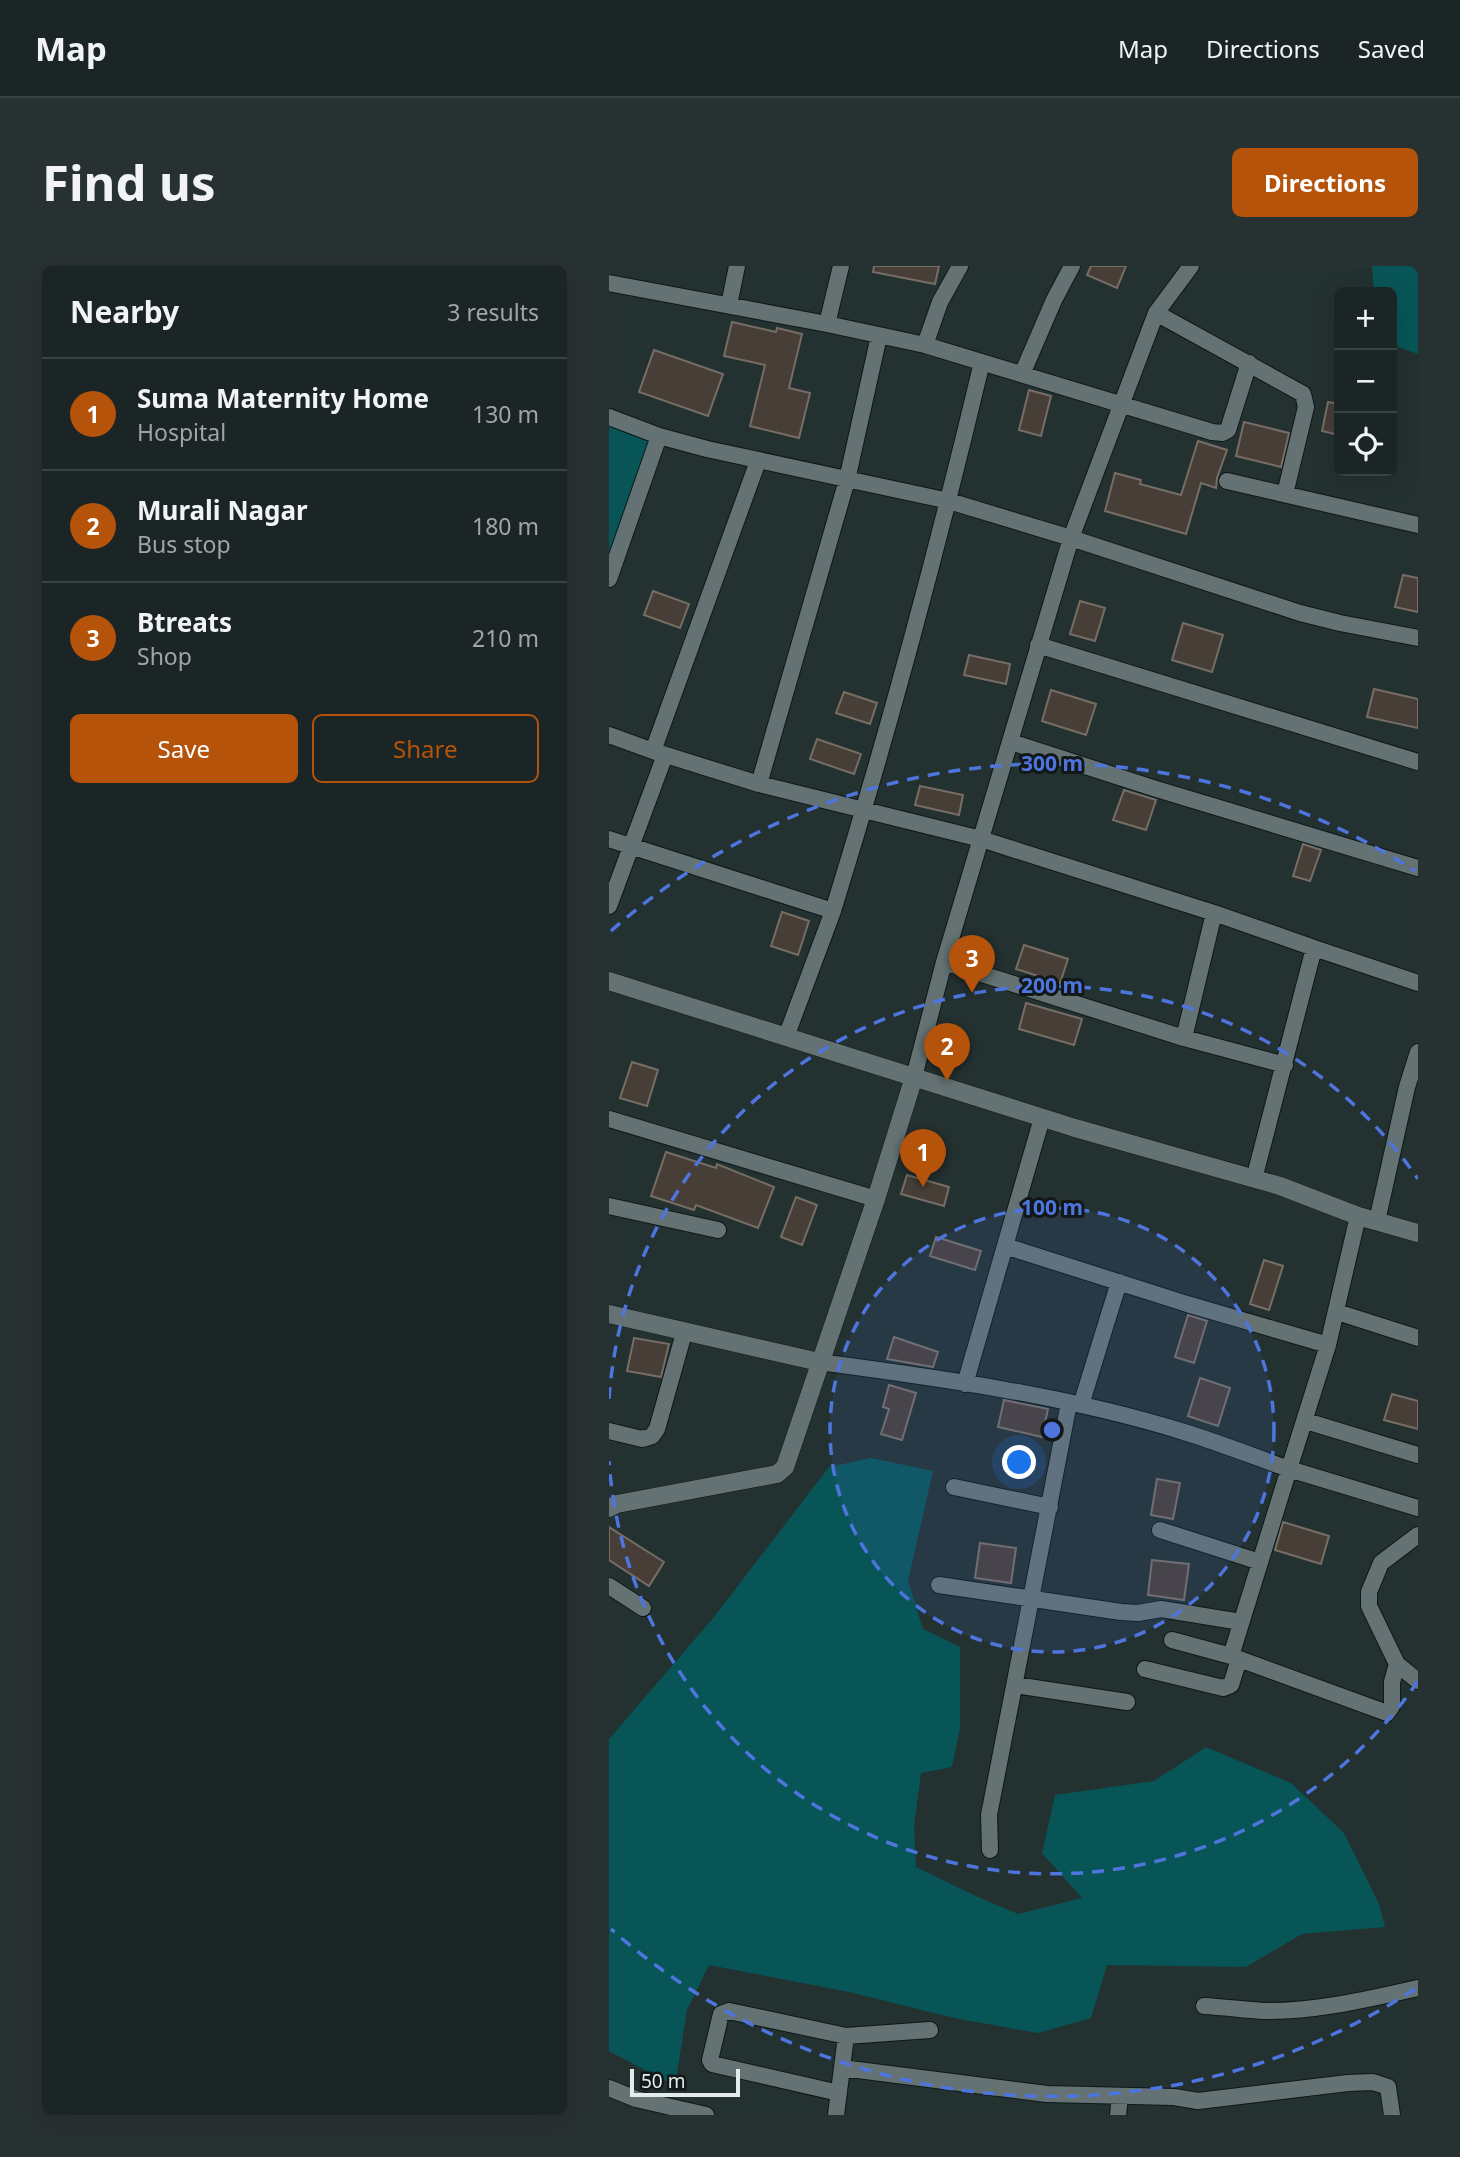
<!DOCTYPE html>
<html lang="en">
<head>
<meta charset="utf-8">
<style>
  :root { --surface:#1b2525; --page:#283132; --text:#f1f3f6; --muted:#a0a5a7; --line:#394242; --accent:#b45309 }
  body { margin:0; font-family:"Noto Sans",sans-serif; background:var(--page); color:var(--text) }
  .controls { position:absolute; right:21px; top:21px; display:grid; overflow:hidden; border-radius:10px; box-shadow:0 7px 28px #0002 }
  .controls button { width:63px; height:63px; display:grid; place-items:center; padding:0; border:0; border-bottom:2px solid var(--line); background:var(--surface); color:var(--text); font:35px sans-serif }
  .scale { position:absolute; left:21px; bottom:18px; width:110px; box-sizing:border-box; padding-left:7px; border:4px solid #e3ebeb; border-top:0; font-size:19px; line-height:24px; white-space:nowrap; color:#e3ebeb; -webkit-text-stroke:5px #121717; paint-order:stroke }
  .you { position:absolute; left:411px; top:1197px; width:24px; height:24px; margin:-18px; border:5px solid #fff; border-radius:50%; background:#1a73e8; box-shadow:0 0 0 10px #1a73e833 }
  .badge { display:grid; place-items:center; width:46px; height:46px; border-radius:50%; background:var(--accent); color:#fff; font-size:23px; font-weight:700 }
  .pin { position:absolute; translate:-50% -58px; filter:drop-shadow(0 2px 4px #0008) }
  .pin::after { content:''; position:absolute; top:37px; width:24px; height:21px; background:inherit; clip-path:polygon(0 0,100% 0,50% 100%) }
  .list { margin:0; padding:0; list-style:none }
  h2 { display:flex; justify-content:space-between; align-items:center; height:91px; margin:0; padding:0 28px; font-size:30px }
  h2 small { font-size:23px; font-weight:400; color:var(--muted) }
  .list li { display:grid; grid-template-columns:46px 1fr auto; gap:21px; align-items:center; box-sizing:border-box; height:112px; padding:0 28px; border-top:2px solid var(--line) }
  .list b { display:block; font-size:26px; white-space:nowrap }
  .list p { margin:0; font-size:23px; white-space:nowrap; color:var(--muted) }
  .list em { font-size:23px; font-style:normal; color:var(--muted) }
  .actions { display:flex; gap:14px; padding:21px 28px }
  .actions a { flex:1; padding:16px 0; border:2px solid var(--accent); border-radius:10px; text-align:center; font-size:24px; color:var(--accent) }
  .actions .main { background:var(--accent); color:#fff }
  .icon { flex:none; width:38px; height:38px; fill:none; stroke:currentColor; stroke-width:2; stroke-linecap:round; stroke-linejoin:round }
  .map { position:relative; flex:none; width:809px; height:1849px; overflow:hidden; border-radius:10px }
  header { display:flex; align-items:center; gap:42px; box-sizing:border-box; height:98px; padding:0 35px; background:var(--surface); border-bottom:2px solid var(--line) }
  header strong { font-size:33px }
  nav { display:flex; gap:38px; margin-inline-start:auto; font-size:24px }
  .intro { display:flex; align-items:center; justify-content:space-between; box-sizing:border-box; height:168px; padding:0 42px }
  h1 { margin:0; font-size:49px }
  .button { padding:18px 32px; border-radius:10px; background:var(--accent); color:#fff; font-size:24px; font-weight:700 }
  main { display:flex; gap:42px; padding:0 42px }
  aside { flex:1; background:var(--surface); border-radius:10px; box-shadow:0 7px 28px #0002 }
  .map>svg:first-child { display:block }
  .green { fill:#085557 }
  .building { fill:#473f37; stroke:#766e64; stroke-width:2 }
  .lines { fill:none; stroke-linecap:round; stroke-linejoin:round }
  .street-casing { stroke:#0c1819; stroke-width:18 }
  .secondary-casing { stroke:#0c1819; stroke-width:19 }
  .street { stroke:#647273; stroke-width:16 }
  .secondary { stroke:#647273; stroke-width:18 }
  .ring { fill:none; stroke:#4e75dd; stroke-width:3.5; stroke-dasharray:12 9 }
  .centre { fill:#4e75dd; stroke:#121717; stroke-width:3.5 }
  .ring-label { font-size:21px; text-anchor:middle; font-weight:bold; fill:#4e75dd; stroke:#121717; stroke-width:6; stroke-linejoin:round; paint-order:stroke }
</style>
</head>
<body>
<header>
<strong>Map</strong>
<nav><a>Map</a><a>Directions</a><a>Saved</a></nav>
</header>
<div class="intro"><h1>Find us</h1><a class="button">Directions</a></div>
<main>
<aside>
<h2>Nearby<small>3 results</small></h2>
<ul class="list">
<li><span class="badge">1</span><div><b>Suma Maternity Home</b><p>Hospital</p></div><em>130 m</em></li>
<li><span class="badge">2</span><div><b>Murali Nagar</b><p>Bus stop</p></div><em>180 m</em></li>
<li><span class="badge">3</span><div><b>Btreats</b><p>Shop</p></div><em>210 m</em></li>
</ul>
<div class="actions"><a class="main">Save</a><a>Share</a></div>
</aside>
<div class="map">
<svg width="809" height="1849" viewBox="0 0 809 1849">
  <rect width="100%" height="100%" fill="#243131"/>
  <path class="green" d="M763,0H809V88L783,79V26H765Z
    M0,153L48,169L0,294Z
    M262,1192L324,1205L299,1315L314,1363L351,1381V1462L343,1501L312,1507L305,1560L307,1601L369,1631L409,1648L473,1632L433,1587L446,1529L545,1515L597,1481L682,1517L735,1567L770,1638L776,1661L693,1668L637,1701L498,1699L482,1752L429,1767L345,1752L240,1726L100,1699L78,1744L66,1820L0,1785V1473L105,1351L220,1201Z"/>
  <path class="building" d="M265,0H330L326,18L264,6Z
    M482,0H517L508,22L478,9Z
    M123,56L167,66L168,62L193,68L180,122L201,127L190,172L141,160L156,99L115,90Z
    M45,84L114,108L99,150L30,126Z
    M420,124L442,130L432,170L410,164Z
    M719,136L730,138V169L713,165Z
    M635,156L680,167L672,201L627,190Z
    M589,175L618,184L608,212L607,222L592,217L577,268L496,245L506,207L532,214L531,218L572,229Z
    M794,309L809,312V346L786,341Z
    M44,325L80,338L71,362L35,349Z
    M471,335L496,342L486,375L461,368Z
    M574,357L614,369L603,406L563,394Z
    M360,389L401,398L397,418L355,409Z
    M765,423L809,433V462L758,451Z
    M442,424L487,438L477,469L433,455Z
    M235,426L268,437L261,458L227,447Z
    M208,473L252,488L245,508L201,493Z
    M311,520L354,529L350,549L306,539Z
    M515,524L547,534L537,564L504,554Z
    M694,578L712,584L701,615L684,610Z
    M173,646L200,655L189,689L162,680Z
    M415,679L459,693L451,717L407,703Z
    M417,737L473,753L465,779L410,763Z
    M23,796L49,804L38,840L11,832Z
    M57,886L107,902L108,898L165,921L149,962L87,939L85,944L42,930Z
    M298,909L340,921L335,940L292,928Z
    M187,931L208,939L193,979L172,971Z
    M327,971L372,985L366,1004L321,990Z
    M655,994L674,1000L660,1044L641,1038Z
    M579,1049L598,1055L585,1097L566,1091Z
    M285,1071L329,1086L324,1101L278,1093Z
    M25,1072L60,1078L52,1111L18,1105Z
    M591,1112L621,1122L609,1160L579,1150Z
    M280,1119L307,1127L293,1174L272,1168L280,1143L274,1141Z
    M783,1128L809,1135V1163L775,1154Z
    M395,1134L439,1143L433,1171L389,1161Z
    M548,1213L571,1217L564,1253L542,1249Z
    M674,1256L720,1270L712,1298L666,1284Z
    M0,1261L55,1296L40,1320L0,1294Z
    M371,1277L407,1282L402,1317L366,1312Z
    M543,1294L580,1298L575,1334L539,1329Z"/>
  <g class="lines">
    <g class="street-casing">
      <path id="street" d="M0,17L218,58L316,79L603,166L613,167L619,164L640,97
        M120,39L128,0
        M547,47L694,128L697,141L676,228
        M218,58L232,0
        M316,79L331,36L351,0
        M413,108L445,34L463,0
        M0,151L50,170L98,183L340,235L462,272L691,347L731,357L809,372
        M618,215L809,259
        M0,313L50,170
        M429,379L809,496
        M0,469L44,485L150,518L372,573L605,647L705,682L645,913
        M402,476L544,522L809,602
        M44,485L149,195
        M150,518L238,214L270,70
        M0,573L224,645C280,464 329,281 373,96
        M0,640L56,489
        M705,682L809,717
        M335,696L575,772L676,799
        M177,771L224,645
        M575,772L605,647
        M305,811L335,696L462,272L547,47L582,0
        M0,853L267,933
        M0,940L109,964
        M768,955L798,821L809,786
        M396,980L578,1038L719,1079L749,950
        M728,1046L809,1072
        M210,1096C332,1112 459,1130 575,1166C611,1177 646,1191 680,1203L719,1079
        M356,1118L433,852
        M472,1139L510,1016
        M697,1155L809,1189
        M0,1165L33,1173L43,1170L48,1163L75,1067
        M345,1221L441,1241
        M551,1264L651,1296
        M809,1269L772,1297L760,1326V1340L788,1398L809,1415
        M330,1319L512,1346L529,1347L552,1343L632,1356
        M0,1320L34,1342
        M563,1374L622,1390L778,1447L783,1440V1416L788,1398
        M622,1390L680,1203L809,1242
        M536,1403L614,1422L622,1419L630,1393
        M406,1419L518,1436
        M381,1584L380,1549L460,1137
        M595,1740C615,1741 635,1744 654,1745C706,1746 759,1733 809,1722
        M233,1802L438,1828L565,1831L589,1835L739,1817L764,1816L779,1821L783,1849
        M0,1822L27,1833L97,1849
        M230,1827L103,1798L101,1794L112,1748L120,1745L237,1770L321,1764
        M227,1849L237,1770
        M509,1849L511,1830"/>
    </g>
    <g class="secondary-casing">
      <path id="secondary" d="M0,715L466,862L671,920L749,950L809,967
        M0,1048L210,1096
        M0,1242L8,1238L168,1208L176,1201L267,933L305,811"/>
    </g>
    <use href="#street" class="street"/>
    <use href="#secondary" class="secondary"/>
  </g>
  <circle cx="443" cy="1164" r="222" fill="#4e75dd" fill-opacity=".12"/>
  <g class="ring">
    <circle cx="443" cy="1164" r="222"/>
    <path d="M809 1415A444 444 0 0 1 0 1195M0 1133A444 444 0 0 1 809 913"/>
    <path d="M806 1723A666 666 0 0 1 2 1663M2 665A666 666 0 0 1 806 605"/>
  </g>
  <circle cx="443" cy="1164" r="10" class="centre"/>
  <g class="ring-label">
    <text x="443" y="505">300 m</text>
    <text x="443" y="727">200 m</text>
    <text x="443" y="949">100 m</text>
  </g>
</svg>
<div class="controls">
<button>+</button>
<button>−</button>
<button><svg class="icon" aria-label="locate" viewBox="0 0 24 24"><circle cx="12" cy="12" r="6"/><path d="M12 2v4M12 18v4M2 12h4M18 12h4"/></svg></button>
</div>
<div class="scale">50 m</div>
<div class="you"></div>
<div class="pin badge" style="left:314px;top:921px">1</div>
<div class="pin badge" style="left:338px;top:815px">2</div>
<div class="pin badge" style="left:363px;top:727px">3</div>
</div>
</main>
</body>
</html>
